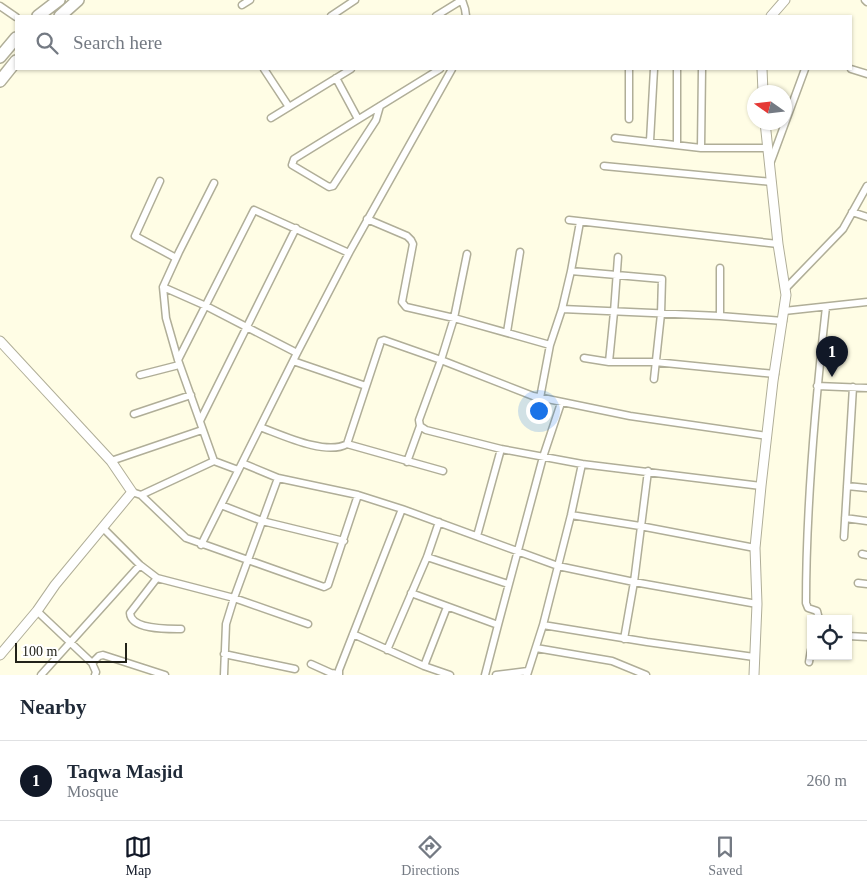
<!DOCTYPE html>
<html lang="en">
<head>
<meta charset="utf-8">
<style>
  :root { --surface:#fff; --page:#f2f2f3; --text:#1f2937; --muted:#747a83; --line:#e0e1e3; --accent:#111827 }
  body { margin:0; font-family:"Times New Roman",serif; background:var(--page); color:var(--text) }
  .controls { position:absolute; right:15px; bottom:15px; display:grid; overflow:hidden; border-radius:0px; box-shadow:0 1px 4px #0004 }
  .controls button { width:45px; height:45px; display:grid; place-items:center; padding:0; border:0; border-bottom:1px solid var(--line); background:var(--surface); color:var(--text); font:25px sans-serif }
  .compass { position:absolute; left:747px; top:85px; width:45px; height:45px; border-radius:50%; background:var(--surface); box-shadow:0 1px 4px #0004; rotate:284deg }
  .scale { position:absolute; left:15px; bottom:12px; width:112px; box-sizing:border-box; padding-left:5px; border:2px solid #222219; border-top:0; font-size:14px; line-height:18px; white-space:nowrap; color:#222219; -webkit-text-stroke:4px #fff; paint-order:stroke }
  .you { position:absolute; left:538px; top:410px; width:18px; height:18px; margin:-12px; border:4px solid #fff; border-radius:50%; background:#1a73e8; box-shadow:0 0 0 8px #1a73e833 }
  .badge { display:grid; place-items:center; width:32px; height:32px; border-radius:50%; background:var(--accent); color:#fff; font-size:16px; font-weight:700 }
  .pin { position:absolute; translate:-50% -41px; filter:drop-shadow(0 1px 2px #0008) }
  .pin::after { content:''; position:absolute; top:26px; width:18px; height:15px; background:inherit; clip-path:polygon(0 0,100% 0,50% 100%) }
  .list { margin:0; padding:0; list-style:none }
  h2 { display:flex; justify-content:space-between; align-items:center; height:65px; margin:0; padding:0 20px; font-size:21px }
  h2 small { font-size:16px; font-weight:400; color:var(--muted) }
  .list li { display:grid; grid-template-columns:32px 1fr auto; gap:15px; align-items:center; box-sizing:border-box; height:80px; padding:0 20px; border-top:1px solid var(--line) }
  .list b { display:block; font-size:19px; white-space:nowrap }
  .list p { margin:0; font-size:16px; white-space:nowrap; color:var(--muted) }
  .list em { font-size:16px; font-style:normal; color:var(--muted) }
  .icon { flex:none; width:28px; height:28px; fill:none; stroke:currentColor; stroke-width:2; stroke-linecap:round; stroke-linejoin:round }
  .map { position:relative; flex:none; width:867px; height:675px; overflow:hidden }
  .search { position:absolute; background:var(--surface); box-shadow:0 1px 4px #0004; left:15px; right:15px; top:15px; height:55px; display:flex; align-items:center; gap:12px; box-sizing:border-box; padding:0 18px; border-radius:0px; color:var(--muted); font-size:19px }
  .sheet { height:145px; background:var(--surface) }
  nav { display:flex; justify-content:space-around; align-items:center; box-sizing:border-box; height:70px; border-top:1px solid var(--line); background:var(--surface); font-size:14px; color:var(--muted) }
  nav a { display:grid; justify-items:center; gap:2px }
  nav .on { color:var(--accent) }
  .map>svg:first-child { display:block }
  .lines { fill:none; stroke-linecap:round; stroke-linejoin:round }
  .street-casing { stroke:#b0ae98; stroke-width:9 }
  .secondary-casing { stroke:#b0ae98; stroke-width:11 }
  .highway-casing { stroke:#b0ae98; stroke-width:14 }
  .street { stroke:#fff; stroke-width:6 }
  .secondary { stroke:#fff; stroke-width:9 }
  .highway { stroke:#fff; stroke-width:11 }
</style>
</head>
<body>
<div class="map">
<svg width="867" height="675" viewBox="0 0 867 675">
  <rect width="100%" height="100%" fill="#fffde5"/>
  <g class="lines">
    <g class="street-casing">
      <path id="street" d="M462,0L465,9L466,16
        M865,0L867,2
        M242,5L250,0
        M0,6L16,17
        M331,16L355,0
        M436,16L462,0
        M264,69L289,107
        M677,69V144
        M851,69L867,74
        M336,78L358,119
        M380,106L376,120L333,186L329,187L292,165L294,159L440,69
        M271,118L351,69
        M629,119V69
        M615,138L701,148H767
        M650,141L654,69
        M701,148L702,69
        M770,164L805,69
        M604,166L772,182
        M160,181L135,236L176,258
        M852,212L867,217
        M367,219L407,236L411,240L413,244L402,302L406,307L454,318L550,345
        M569,220L778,244
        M571,271L662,279L661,314L654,379
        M163,287L206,306L297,353
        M786,288L843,229L867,186
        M562,309L720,316L783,321
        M784,311L867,302
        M720,316V268
        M507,332L520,252
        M584,358L609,362H655L775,374
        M178,360L254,210L349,253
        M293,361L366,386
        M609,362L614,312L618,257
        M140,375L179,365
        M817,386L867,388
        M540,398L550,345L562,309L571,271L580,222
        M134,414L191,395
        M200,421L296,228
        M420,426L426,430L501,449L582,464L761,486
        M260,427C282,435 326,456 347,444
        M111,461L202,430
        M214,461L178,360L166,318L163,287L179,252L214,183
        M407,462L420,426L419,420L441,360L454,318L467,254
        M242,463L278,478L358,495L402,509L558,566L634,582L757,604
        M443,471L347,444L381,341L384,340L441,360L533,396L630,416L767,436
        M847,486L867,488
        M132,492L141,495L186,538L324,587L328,585L358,495
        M141,495L214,461L238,470
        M221,505L262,521L344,541
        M571,515L640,526L755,548
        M845,518L867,521
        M103,528L140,565L157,578L234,598L308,624
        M477,536L501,449
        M844,537L853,387
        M201,545L297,353L350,251L452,69
        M862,554L867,555
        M427,557L508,584
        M157,578L130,613C131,630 168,629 181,629
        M858,583L867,584
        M411,593L498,625L543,457L561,403
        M37,611L92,663
        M819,619L817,611L808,608L806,603C806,504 815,405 826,307
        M543,625L647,642L754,657
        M353,634L424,666L450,675
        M848,636L867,637
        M624,639L634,582L648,471
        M536,648L612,661L646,675
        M387,650L427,557L439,522
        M224,654L295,669
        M809,662L811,650
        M311,664L331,673L339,674
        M424,666L447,607
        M41,675L140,565
        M95,675L96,672L92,663L99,656L103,655L165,675
        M224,675L226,624L234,598L278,478
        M339,675V670L402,509
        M485,675L498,625
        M496,675L528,671
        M527,675L543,625L571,515L582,464"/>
    </g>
    <g class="secondary-casing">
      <path id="secondary" d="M771,16L785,0
        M762,69L763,92
        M0,341L111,461L132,492L55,585L37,611L0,655
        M754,675L757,604L755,548L761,486L773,381L786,295L778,244L765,122"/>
    </g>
    <g class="highway-casing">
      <path id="highway" d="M38,16L59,0
        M60,16L78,0
        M0,57L16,38
        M0,81L16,61"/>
    </g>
    <use href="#street" class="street"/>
    <use href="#secondary" class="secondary"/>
    <use href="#highway" class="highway"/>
  </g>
</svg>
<div class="controls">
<button><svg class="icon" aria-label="locate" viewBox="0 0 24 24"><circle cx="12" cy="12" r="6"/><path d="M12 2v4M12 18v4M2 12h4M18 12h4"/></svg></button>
</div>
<svg class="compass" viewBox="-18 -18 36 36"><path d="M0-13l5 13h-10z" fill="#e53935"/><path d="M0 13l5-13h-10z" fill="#747a83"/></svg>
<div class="scale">100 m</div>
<div class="you"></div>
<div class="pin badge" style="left:832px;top:377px">1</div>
<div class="search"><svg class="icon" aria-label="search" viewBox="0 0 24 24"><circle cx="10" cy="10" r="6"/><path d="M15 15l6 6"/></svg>Search here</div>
</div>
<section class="sheet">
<h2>Nearby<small></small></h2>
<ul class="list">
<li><span class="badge">1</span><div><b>Taqwa Masjid</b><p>Mosque</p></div><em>260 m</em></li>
</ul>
</section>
<nav>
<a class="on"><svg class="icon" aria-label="map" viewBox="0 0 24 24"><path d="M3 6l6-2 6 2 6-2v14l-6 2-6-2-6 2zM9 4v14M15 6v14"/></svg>Map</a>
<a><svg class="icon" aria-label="directions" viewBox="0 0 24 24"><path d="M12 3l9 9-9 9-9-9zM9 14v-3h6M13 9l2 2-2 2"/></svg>Directions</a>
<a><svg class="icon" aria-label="saved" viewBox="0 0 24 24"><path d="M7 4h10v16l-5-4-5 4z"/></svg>Saved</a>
</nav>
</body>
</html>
